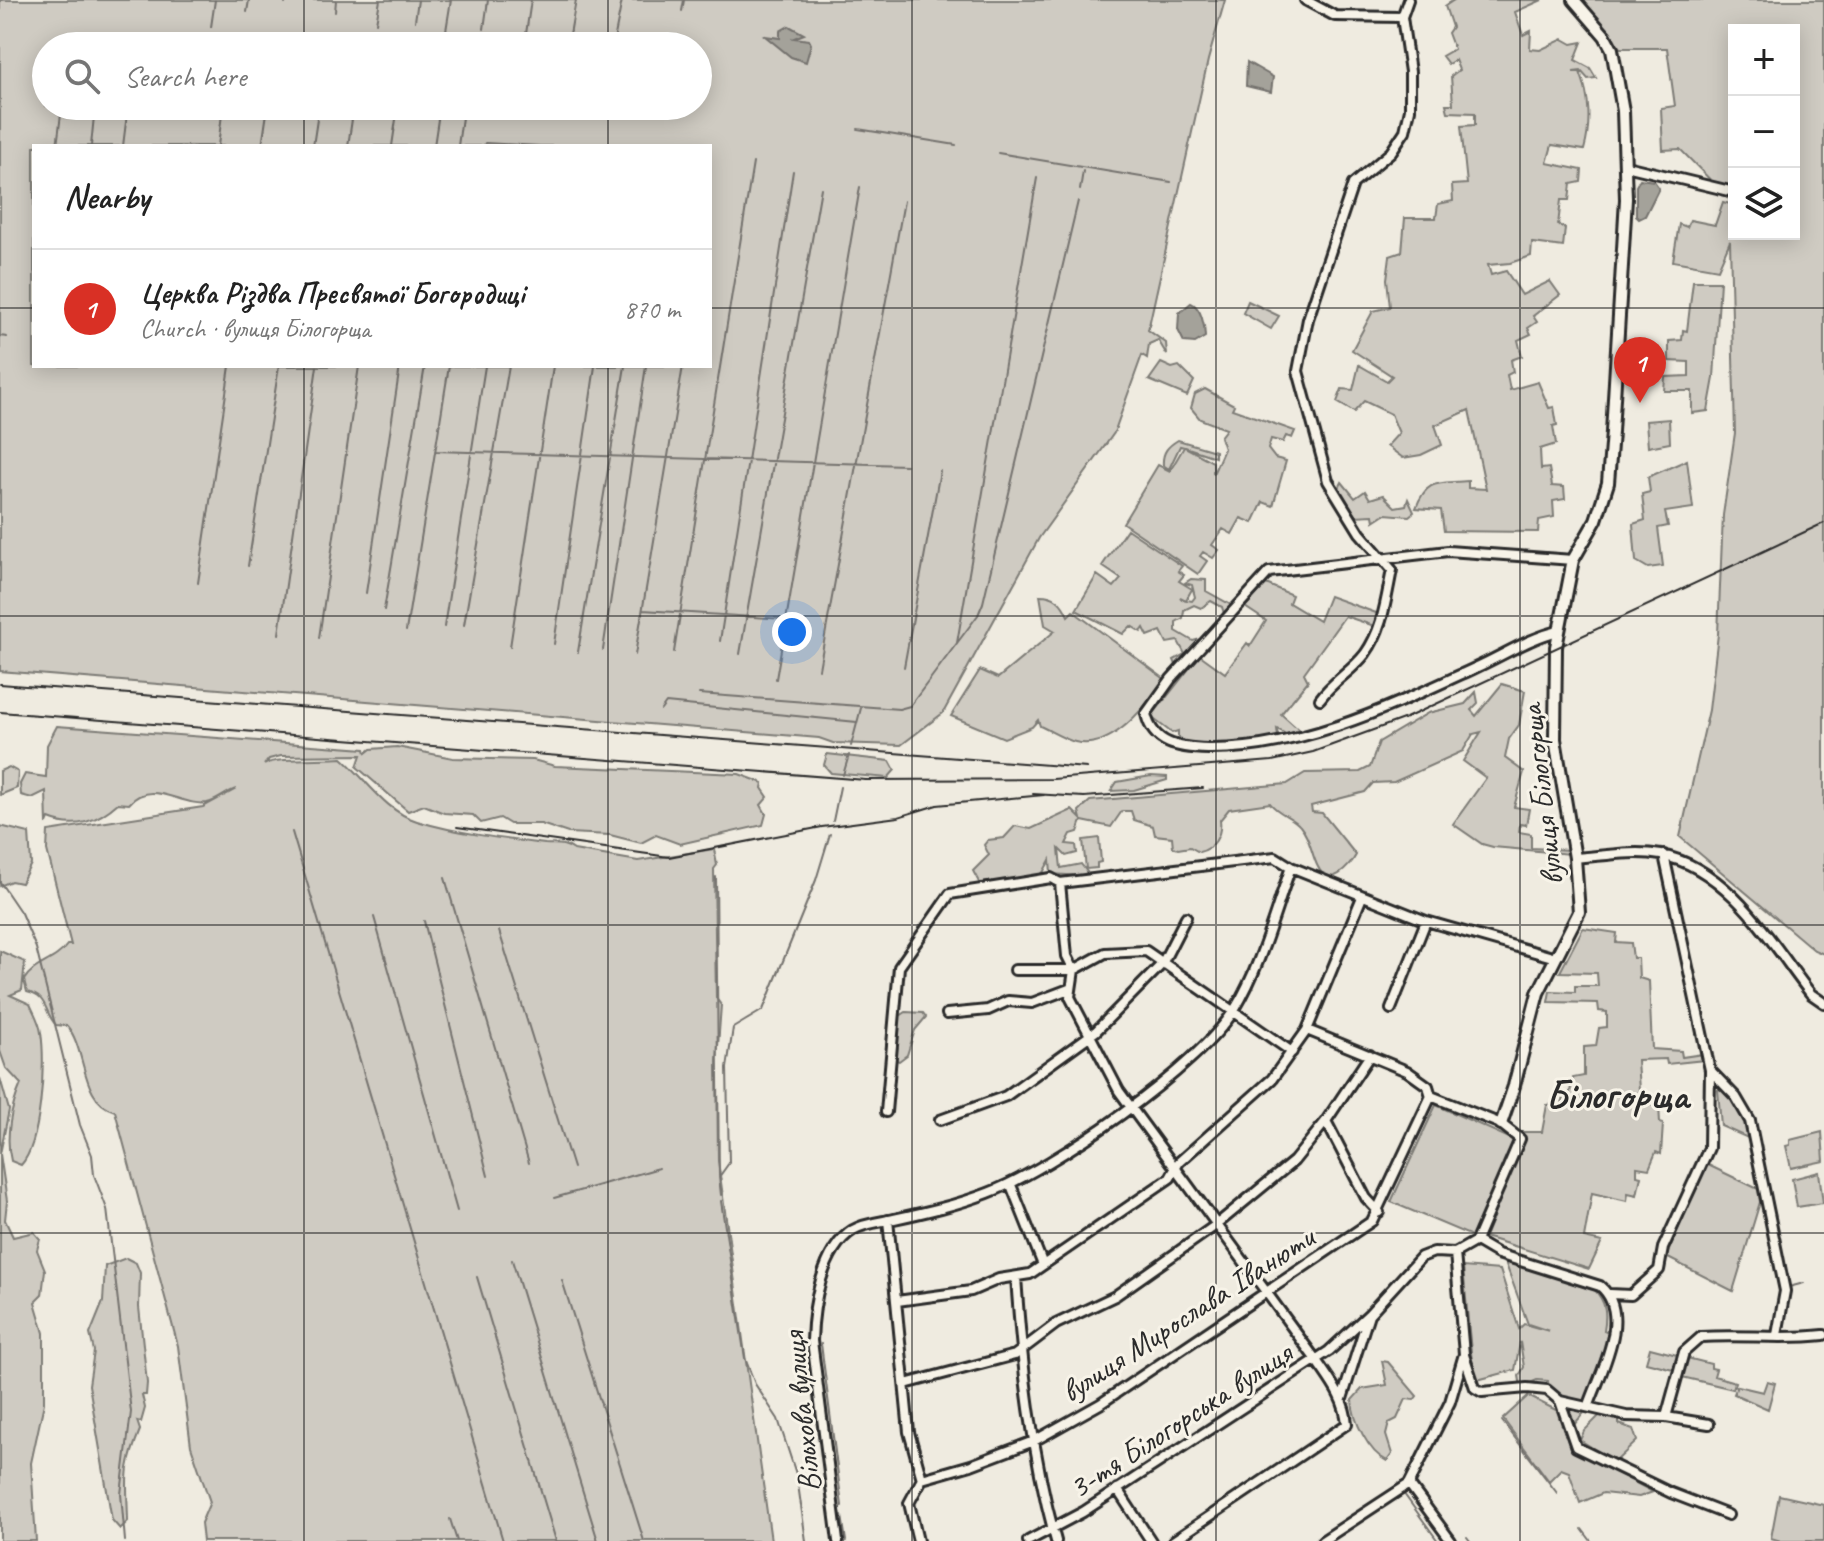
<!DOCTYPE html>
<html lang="en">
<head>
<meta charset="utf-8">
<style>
  :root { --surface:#fff; --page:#f6f6f6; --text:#222; --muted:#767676; --line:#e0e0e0; --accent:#d93025 }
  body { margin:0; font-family:Caveat,sans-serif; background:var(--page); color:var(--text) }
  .controls { position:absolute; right:24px; top:24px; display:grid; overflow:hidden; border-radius:0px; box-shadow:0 4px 20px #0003 }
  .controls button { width:72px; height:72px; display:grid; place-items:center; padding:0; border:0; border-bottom:2px solid var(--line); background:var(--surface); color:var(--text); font:40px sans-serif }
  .you { position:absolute; left:792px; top:632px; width:28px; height:28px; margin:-20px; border:6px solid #fff; border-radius:50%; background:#1a73e8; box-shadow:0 0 0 12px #1a73e833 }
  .badge { display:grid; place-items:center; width:52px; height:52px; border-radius:50%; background:var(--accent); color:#fff; font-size:26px; font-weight:700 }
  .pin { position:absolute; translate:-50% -66px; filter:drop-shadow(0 2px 4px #0008) }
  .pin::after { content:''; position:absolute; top:42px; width:28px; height:24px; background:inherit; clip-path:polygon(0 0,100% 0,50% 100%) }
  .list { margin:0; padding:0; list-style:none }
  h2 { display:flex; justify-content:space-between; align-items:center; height:104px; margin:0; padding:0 32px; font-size:34px }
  h2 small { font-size:26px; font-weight:400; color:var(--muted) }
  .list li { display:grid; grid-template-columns:52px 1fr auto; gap:24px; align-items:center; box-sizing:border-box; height:120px; padding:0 32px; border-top:2px solid var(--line) }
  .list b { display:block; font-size:30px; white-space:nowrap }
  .list p { margin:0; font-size:26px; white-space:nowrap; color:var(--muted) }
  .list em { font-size:26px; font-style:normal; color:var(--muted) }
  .icon { flex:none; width:44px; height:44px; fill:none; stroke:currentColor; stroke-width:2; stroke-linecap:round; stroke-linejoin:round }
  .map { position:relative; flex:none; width:1824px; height:1541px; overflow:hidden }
  .search { position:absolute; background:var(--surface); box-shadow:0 4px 20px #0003; left:32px; top:32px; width:680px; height:88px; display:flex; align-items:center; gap:20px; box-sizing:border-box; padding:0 28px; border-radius:44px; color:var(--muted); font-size:30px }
  .panel { position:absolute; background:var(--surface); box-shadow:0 4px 20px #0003; left:32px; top:144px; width:680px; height:224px; border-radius:0px }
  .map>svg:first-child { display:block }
  .green { fill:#cfcbc2; stroke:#7d7b76; stroke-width:2; fill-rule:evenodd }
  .water { fill:#a4a29a; stroke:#74726e; stroke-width:2 }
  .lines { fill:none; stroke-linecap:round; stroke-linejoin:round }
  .stream { stroke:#74726e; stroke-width:2 }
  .minor-casing { stroke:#2b2b2b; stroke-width:14 }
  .tertiary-casing { stroke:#2b2b2b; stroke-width:16 }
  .minor { stroke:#f7f3e8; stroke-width:8 }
  .tertiary { stroke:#f7f3e8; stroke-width:10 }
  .rail { stroke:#2b2b2b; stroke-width:2 }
  .grid { fill:none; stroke:#2b2b2b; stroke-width:2; stroke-opacity:0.55 }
  .labels { text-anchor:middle; stroke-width:6; stroke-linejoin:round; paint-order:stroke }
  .street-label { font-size:32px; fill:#2b2b2b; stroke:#f7f3e8 }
  .district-label { font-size:40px; font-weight:bold; fill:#2b2b2b; stroke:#f7f3e8 }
</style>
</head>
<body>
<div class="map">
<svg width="1824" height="1541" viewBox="0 0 1824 1541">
  <rect width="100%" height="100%" fill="#efebe0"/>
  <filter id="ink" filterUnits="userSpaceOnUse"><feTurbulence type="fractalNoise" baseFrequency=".0125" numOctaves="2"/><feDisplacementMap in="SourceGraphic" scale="16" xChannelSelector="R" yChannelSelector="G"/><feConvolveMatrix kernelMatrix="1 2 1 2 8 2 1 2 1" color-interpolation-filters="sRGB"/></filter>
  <g filter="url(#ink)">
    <path class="green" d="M0,0H1225L1208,60L1148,330L1166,343L1167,355L1158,340L1149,344L1147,358L1142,355L1114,433L1039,538L943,713L901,745L833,743L819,738L0,671ZM46,46H698V106H46ZM34,146H710V366H34Z
      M1454,0H1542L1515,12L1523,35L1531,31L1530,49L1540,50L1563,39L1572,44L1582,42L1575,60L1590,68L1596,78L1588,79L1581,71L1573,72H1580C1590,97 1591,125 1584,150L1552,145L1547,163L1582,170L1581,182L1571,184L1569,200H1561L1558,225L1565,228L1563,247L1532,243L1531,256L1510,263L1488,265L1491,275L1506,271L1522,295L1550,281L1560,295L1533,316L1537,322L1528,328L1531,334L1518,340L1522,356L1511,360L1513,372L1507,375L1510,390L1538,382L1549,408L1554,407L1557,425L1553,426L1556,444L1540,449L1541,469L1549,468L1552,486L1564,487L1565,499L1553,501L1554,517L1539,520L1538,532L1444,531L1441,510L1416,508C1427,478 1439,484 1468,481V488L1486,489L1469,410L1435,425L1442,445L1421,455L1403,458L1387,446L1399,433L1391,414L1364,401L1354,412L1337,402L1342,389L1353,390L1359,365L1387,381L1392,376L1352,350L1373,311L1390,307L1387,279L1390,256L1402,252L1405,218H1436L1438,204L1453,201L1452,185L1467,184L1461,126L1475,125V113L1448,112L1446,104H1453L1451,76L1459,70L1455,60L1448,64L1442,56L1454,49L1448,33L1452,27L1445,6Z
      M1580,0H1824V954L1814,950L1680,837L1709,710L1718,634L1723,515L1735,433L1730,241L1718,269L1673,261L1679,224L1687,227L1690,220L1715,225L1723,202L1730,204V200L1680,149L1663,150L1661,108L1675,106L1667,48H1620ZM1734,30H1794V234H1734Z
      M1693,281H1720L1714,378L1708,411L1692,413V391H1664L1665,377L1689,376V362L1669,361V341L1682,340L1683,330L1687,331Z
      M1248,301L1279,316L1271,329L1243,313Z
      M1161,363L1172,368L1179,366L1194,381L1187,396L1149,380Z
      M1205,389L1234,405L1232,409L1295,431L1292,438L1286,436L1283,442L1271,439L1268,449L1275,458L1286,461L1273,506L1263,502L1253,523L1241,518L1232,534L1223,529L1212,545L1219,550L1213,558L1203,552L1200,556L1207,561L1198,574L1123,523L1158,465L1170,471L1184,447L1180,446L1169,469L1163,465C1162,452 1168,446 1178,440L1215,451V457L1185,447L1213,462V474L1224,449L1220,437L1226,429L1200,419L1191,408L1195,394Z
      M1669,419L1670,443L1648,447L1646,421Z
      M1687,460L1693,508L1665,512L1668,526L1658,528L1663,566L1648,568L1636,561L1633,524L1645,520L1642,494L1650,492L1648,477Z
      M1342,482L1355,498L1365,491L1370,499L1383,495L1395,507L1406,505L1408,499L1414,512L1409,516L1385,514L1374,521L1373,515L1354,516L1337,492Z
      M1127,529L1182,566L1178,571L1184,575L1179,581L1192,589L1186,600L1180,597L1182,599L1192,601L1195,597L1192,585L1185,583L1191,579L1206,580V591L1231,605L1225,617L1222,607L1211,601L1201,608L1194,605L1184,610L1183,618L1176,622V631L1193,641L1204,638L1187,661L1176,665L1174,660L1185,654L1178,641L1167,643L1161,631L1148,636L1144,628L1141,632L1131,626L1123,634L1076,610L1097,575L1114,587L1121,579L1102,566Z
      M1266,584L1292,595L1289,603L1319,621L1329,596L1379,614L1377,627L1345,616L1304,673L1308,681L1281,714L1299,730L1286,734L1277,729L1278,737C1256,747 1196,753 1178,737V731L1172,733L1151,717L1200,655L1225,673L1247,643L1250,646L1266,621L1245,607Z
      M1040,595C1055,595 1062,602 1068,616L1073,611L1166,680C1146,704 1113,752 1075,742C1063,739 1051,731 1040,726L1038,720L1032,727L1004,738L951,716L980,670L998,678L1055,631L1045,625Z
      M1502,684L1525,691L1519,725L1509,739L1505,758L1524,772L1514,807L1529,809L1526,825L1520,824L1519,832L1531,834V848L1570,850V854L1493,847L1482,844L1453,824L1486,778L1463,761L1481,732L1473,734L1463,751L1394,782L1373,783L1365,792L1311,806L1312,812L1322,813L1356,855C1350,867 1329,890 1318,867C1311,854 1311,839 1300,826C1293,817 1278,814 1270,803L1229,809L1220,820C1222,835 1214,849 1199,852L1190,847L1178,849L1173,847L1172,837L1155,835L1153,826L1134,820L1131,811H1122L1111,827L1082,821L1078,832L1071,834L1066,844L1076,845L1077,853L1066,856L1059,849L1061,868L1081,864L1087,872L1083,876L1051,874L1050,860L1040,878L981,886L973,871L989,855L984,845L988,840L1004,838L1015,826L1031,829L1072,810L1081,819L1079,811L1090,801L1287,784L1305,773L1360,772L1370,767L1379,742L1428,713L1465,704L1476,692L1478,703L1471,710L1476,716Z
      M57,726L365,749L366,753L371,749L397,747L453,758L533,760L555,766L739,774L763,783L762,788L768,797L761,805L766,814L763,825L680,844L656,835L641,843L610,835L568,833L541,824H510L500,818L481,823L473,815L444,813L424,805L408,811L357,767L361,755L281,756L269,759L264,765C274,757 323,760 342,758C365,778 386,812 417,821C456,833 504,839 545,844C556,845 565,843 574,850L638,861L714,849L717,865L714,869L716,998L721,1005L717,1060L718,1161L771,1541H203L201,1523L210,1502L191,1446L178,1346L115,1111C80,1102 87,1049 67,1026L56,1025C43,1011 49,997 27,992L24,980C34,963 55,962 67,945H71L47,850L48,831L203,807L236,789C226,792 217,801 207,803C182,807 151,778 129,804L118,803C98,821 76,830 49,819L47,824L46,791L32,798L21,795L20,784L25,774L46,777L47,745Z
      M827,754L890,761L895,770L888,778L831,773L824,765Z
      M9,767L18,772L17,788L0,795V771Z
      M1151,776L1167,777V780L1134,790L1111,791L1117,782Z
      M0,826L29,833L31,864L21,883L11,881L0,886Z
      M1099,838L1101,862L1097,863V868L1086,869L1083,840Z
      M1583,928L1617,933L1616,942L1631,943L1633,958H1638L1639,978L1649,981L1652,1049L1681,1051L1682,1057L1703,1054L1704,1060L1667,1064L1666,1059L1637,1060L1640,1105H1659L1660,1123L1663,1124L1661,1154L1656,1152L1649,1169L1637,1167V1175L1641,1176L1637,1195L1628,1193L1627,1201L1592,1193L1584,1238L1602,1242L1589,1269L1485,1237L1523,1142L1521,1132H1542L1547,1105L1562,1104L1564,1098L1569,1096L1573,1078L1584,1076V1047L1596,1046L1599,1028L1607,1027V1012L1599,1011L1598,1003L1548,1002L1550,991L1575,992V986H1598L1597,973L1560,972Z
      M0,951L25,962L22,990L10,995L30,1004C34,1013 40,1023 41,1033C46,1063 41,1144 21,1165L11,1161C5,1137 11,1107 21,1084L6,1068L0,1051Z
      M906,1012L923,1013L926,1017L915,1030L907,1055L899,1061L893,1059L897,1018Z
      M0,1078L9,1110L0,1154L7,1201L5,1220L13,1237L34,1232L40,1239L37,1250L45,1270L42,1295L35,1302L44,1333V1403L31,1463L36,1541H0Z
      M1724,1088L1739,1107L1750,1139L1721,1126L1718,1090Z
      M1436,1105L1516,1141L1474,1237L1391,1202Z
      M1822,1132L1824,1161L1791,1168L1786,1146L1790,1145V1140Z
      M1706,1164L1758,1189L1760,1202L1733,1291L1666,1257Z
      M1819,1172L1823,1203L1797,1207L1792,1179Z
      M126,1258L136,1263L140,1273L139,1307L147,1383L146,1395H142L145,1408L141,1422L137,1421L140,1430C123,1472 127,1476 128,1521L120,1529L112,1520L89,1385L94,1351L90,1334L103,1302L105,1266Z
      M1504,1259L1594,1289C1606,1302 1607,1313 1604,1330L1609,1332V1339L1585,1402L1575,1403L1587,1409L1573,1426L1563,1401L1548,1386V1381L1537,1380L1521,1387L1519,1376L1524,1367L1520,1342L1515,1370L1477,1380L1473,1373L1463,1267L1500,1270L1519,1329L1524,1324L1549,1331L1528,1324Z
      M1650,1348L1677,1355L1673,1369L1646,1362Z
      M1687,1358L1711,1364V1368L1716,1369L1714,1376L1735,1382L1733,1389L1682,1377Z
      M1382,1361L1388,1362L1417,1396L1414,1400L1406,1399L1397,1419L1389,1423L1386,1435L1392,1454L1387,1461C1368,1452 1353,1420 1352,1400L1362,1389L1387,1385Z
      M1767,1381L1775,1383L1768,1409L1734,1394L1737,1386L1763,1392Z
      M1528,1396L1558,1411L1570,1448L1653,1492L1639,1497L1603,1493L1580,1503L1569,1472L1561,1469L1549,1481L1503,1419Z
      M1600,1415L1619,1420V1424L1633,1429L1637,1441L1615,1462L1580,1440L1584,1431Z
      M1779,1495L1824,1505V1541H1781L1771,1538Z"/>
    <path class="water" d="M789,26L804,34L794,38L809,40L811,44L806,62L791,57L765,36L780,38V31Z
      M1247,62L1273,77L1271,92L1246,86Z
      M1640,179L1654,181L1659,188L1645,216L1639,219L1636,216V186Z
      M1191,303C1201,307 1205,326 1205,337L1195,343L1184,342L1178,330L1179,313Z"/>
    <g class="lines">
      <path class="stream" d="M1583,3L1602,23
        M285,4L286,0
        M682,11L684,0
        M247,12L249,0
        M335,12L336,0
        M415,21L418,0
        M376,23L380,0
        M211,27L215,0
        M484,29L488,0
        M526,34L531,0
        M445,37L451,0
        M568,46L576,0
        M613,46L622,0
        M858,129L956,145
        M57,146L62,106
        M91,146L95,106
        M123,146L128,106
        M218,146L223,106
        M262,146L268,106
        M313,146L319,106
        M348,146L354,106
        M392,146L398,106
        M434,146L440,106
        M458,146L463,110
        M484,146L485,143L539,146
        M998,153L1171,182
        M1080,190L1083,171
        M710,212V210
        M0,336L7,337
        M435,451L906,465
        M248,566L279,366
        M198,583L230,366
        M366,593L400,366
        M384,610L425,366
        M643,610L785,619
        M464,625L509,366
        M444,627L485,366
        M406,631L449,366
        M279,634L317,366
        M319,638L359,366
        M720,641L793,171
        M957,643L1037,178
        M554,644L595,366
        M510,647L553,366
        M603,650L646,366
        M578,652L625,366
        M674,652L753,163
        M740,654L821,188
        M635,655L683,366
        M904,667L940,471
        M819,669L904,201
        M776,679L860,187
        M699,694L899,709L910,706L978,615L983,603L1078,201
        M661,710L666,703L857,722
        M851,746L861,708
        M843,775L849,755
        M833,821L840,787
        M292,832L503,1541
        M716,877L719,1176
        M445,878L529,1163
        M0,882L21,913L36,948L80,1125L92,1155L94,1175L107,1209L131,1412L121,1494L125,1541
        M374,917L457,1211
        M424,921L488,1176
        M499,931L573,1168
        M721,1195L719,1177L729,1163L727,1068L733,1028L763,1010L816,880L830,834
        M554,1198L659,1168
        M721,1201L745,1358L755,1384L778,1419L797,1477L806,1541
        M512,1260L598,1541
        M477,1277L556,1541
        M562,1280L644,1541
        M1789,1287L1804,1283
        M821,1344L842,1506
        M1502,1421L1557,1493
        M1404,1494L1438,1541
        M842,1516L846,1541
        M450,1519L457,1541
        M1582,1529L1591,1541
        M1467,1537L1470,1541"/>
      <g class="minor-casing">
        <path id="minor" d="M1305,0L1335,16L1402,17
          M1626,166L1734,192
          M1559,631C1531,637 1502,656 1475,668C1392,706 1302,750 1208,749C1179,748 1153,745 1146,714L1171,679L1269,572L1448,551L1573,560
          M1320,699C1333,681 1352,671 1365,654C1383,629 1386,599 1392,570L1360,533L1328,481L1298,371L1308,319L1353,184L1391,152L1405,131L1410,109V72L1402,17L1408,0
          M1664,855L1710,1070L1736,1097L1750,1121L1785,1291L1777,1335
          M1575,858C1603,856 1633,850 1661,855C1729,868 1772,944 1811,994L1824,1003
          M1015,970H1074L1105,953L1146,951L1292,1052
          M1074,970L1070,997L1119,1091L1316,1360C1330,1381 1345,1398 1347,1424L1173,1541
          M1074,970L1067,956L1060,883L1275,857L1291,867L1426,921L1556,958
          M1391,1009L1426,921
          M947,1014L988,1010L1008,1001L1032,1003L1069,989
          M1307,1030L1407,1071L1428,1086L1431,1096L1501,1124L1520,1139L1476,1241L1455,1253L1464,1354L1450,1402L1409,1484L1322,1541
          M886,1112L899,967L950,894L1051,878L1060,883
          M940,1120L1006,1096L1096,1031L1162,964L1186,917
          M1326,1121L1366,1198L1379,1212
          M1011,1185L1043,1265
          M888,1220L909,1432L922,1479
          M1476,1241L1498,1254L1600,1286C1633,1314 1601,1371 1589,1405
          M1016,1277C1022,1366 1032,1455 1056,1541
          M1610,1294L1631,1295L1659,1270L1663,1248L1709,1148L1710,1070
          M897,1301L971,1291L999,1279L1030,1274L1170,1178L1179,1162L1272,1079L1307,1030L1362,897
          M1464,1355L1475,1388L1482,1392L1527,1388L1547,1390L1560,1401L1626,1416L1666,1417L1684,1352L1701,1337C1742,1334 1783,1340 1824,1335
          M905,1384L1015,1355L1056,1324L1115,1296L1216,1225L1294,1161L1326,1121L1370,1055
          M1342,1399L1369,1314L1421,1257L1434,1252L1455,1253
          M1560,1401L1576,1447L1671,1493L1728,1515
          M1666,1417L1709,1424
          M1409,1484L1451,1541
          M1117,1489L1151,1541
          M838,1541L812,1341C813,1307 821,1250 853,1230C865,1223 881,1222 894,1219C926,1212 957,1205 988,1193C1054,1168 1198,1068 1235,1009C1261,966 1274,914 1291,867
          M918,1541L909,1503L922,1479L971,1465L1034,1441L1100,1404L1372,1221L1431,1096
          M1028,1541L1083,1512L1329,1351L1369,1314"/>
      </g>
      <g class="tertiary-casing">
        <path id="tertiary" d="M1501,1124L1514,1086L1538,993L1579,912L1575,858L1555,739L1556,647L1573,560L1596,520L1608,483L1612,432L1626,199L1623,111L1612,49L1605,36L1574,0"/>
      </g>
      <use href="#minor" class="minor"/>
      <use href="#tertiary" class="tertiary"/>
      <path class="rail" d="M0,684L1087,768
        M0,712L866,780L1053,779L1272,761L1313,752L1406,718L1824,523
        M1033,794L1084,797L1203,788
        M457,827L669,857L822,827L898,817L937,805L1044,795"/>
    </g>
  </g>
  <path class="grid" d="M304,0V46M608,0V46M912,0V1541M1216,0V1541M1520,0V1541M304,106V146M608,106V146M0,308H34M710,308H1824M304,366V1541M608,366V1541M0,616H1824M0,925H1824M0,1233H1824"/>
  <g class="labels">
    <g class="street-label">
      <text transform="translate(1541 795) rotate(-97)" y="11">вулиця Білогорща</text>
      <text transform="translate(1187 1314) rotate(-33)" y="11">вулиця Мирослава Іванюти</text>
      <text transform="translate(801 1412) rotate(-96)" y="11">Вільхова вулиця</text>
      <text transform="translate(1180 1420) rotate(-33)" y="11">3-тя Білогорська вулиця</text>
    </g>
    <g class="district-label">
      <text x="1617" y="1108">Білогорща</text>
    </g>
  </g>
</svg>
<div class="controls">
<button>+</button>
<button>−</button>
<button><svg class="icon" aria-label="layers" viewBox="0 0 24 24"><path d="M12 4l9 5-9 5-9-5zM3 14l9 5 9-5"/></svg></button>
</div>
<div class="you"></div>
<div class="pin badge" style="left:1640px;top:403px">1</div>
<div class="search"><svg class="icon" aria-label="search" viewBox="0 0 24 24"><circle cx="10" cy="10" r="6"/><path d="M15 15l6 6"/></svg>Search here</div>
<section class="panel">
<h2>Nearby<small></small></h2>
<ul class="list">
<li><span class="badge">1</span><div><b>Церква Різдва Пресвятої Богородиці</b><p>Church · вулиця Білогорща</p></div><em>870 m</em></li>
</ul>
</section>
</div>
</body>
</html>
